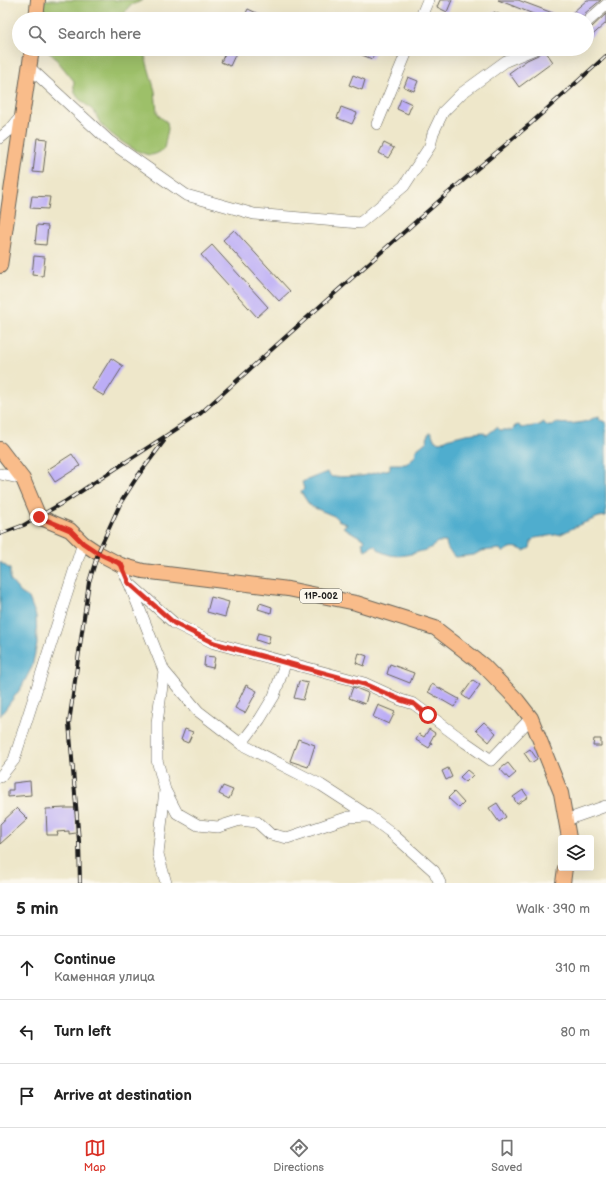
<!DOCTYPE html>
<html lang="en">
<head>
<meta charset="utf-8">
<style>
  :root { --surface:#fff; --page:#f6f6f6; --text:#222; --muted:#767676; --line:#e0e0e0; --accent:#d93025 }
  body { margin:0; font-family:"Balsamiq Sans",sans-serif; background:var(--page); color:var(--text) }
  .controls { position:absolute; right:12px; bottom:12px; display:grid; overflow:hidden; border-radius:4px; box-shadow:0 4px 16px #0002 }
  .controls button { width:36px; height:36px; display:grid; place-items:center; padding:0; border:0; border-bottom:1px solid var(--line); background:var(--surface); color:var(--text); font:20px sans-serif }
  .stop { position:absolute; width:12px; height:12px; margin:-9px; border:3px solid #d93025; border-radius:50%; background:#fff }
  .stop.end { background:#d93025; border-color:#fff; box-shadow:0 1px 4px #0008 }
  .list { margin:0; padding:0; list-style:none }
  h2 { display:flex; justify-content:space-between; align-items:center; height:52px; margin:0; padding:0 16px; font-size:17px }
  h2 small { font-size:13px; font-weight:400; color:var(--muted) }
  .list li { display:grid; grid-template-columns:26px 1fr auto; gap:12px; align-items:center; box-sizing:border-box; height:64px; padding:0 16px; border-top:1px solid var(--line) }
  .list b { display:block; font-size:15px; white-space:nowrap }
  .list p { margin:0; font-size:13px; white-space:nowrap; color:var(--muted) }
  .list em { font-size:13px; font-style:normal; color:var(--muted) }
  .icon { flex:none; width:22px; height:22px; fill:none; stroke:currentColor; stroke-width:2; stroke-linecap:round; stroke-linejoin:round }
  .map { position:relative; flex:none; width:606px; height:883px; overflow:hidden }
  .search { position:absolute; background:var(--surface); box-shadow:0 4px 16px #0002; left:12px; right:12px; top:12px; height:44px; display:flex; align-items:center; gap:10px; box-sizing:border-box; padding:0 14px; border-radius:22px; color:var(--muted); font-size:15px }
  .sheet { height:244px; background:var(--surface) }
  nav { display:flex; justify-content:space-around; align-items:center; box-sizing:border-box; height:56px; border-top:1px solid var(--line); background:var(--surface); font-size:11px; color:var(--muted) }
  nav a { display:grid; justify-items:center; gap:2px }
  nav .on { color:var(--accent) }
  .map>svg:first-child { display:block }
  .green { fill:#9dc069; stroke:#5c6e42 }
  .water { fill:#4fadce; stroke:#366475 }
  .building { fill:#bcadf6 }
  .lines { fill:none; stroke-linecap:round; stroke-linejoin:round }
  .minor-casing { stroke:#666359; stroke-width:12 }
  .major-casing { stroke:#666359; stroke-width:16 }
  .minor { stroke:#fff; stroke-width:11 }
  .major { stroke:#f9bc8a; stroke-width:14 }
  .rail-casing { stroke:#1c1c1c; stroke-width:4 }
  .rail { stroke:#fbf7ec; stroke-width:2.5; stroke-dasharray:8; stroke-linecap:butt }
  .route { stroke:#d93025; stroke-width:5 }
  .labels { text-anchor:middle; stroke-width:3; stroke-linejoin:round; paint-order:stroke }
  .shield { fill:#fbf7ec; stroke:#5f5e5a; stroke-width:1 }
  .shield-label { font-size:9px; font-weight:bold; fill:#1c1c1c }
</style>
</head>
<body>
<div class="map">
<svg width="606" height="883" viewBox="0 0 606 883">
  <rect width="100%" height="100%" fill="#fbf7ec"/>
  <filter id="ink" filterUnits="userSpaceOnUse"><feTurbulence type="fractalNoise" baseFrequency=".025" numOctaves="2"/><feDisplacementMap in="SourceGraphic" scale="8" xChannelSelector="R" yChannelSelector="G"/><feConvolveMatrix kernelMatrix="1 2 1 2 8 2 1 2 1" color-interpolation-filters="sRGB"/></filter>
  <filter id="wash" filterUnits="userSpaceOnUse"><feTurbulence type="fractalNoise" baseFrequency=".012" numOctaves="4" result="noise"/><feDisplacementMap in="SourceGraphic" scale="16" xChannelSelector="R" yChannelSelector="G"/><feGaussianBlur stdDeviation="0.9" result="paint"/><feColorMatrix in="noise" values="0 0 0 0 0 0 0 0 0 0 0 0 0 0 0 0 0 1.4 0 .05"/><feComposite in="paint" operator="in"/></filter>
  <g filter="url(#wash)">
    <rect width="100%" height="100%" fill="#eee7ca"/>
    <path class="green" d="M44,0H143C133,6 129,2 124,15L126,19H42Z
      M41,49H143L155,91L157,112L160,117L167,122L168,129L164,149C160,152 155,155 150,155C137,154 109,134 101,124C98,120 97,116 95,113C85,101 72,100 74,81L51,53Z"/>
    <path class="water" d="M599,416L600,420L606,422V516L599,517L579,525L561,534L535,538L531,542L530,548L524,551C516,546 509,546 503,553L500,549L481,551L474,555L456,557C450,553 447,549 446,542H437C432,549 426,550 418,552C402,557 386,559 374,545L365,550L362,543L365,540L343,527L347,524L338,520L334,516L310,506L301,492L304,489L302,482L327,472L332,477L362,476L390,469V464H406L415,456L416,450L427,441L428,434L431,432L435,441L441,442L450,438L466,434L483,432L487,435L497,427L500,430H512L515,426L519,425L521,428L540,425L542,422L548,426H552L555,423C566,424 576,424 587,421C591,420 594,417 599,416Z
      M0,562L10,569V580L21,593L29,598L36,616L37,644L32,667L21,688L0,716Z"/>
    <g id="blocks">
      <path class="building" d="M440,0H452L447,12L437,7Z
        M498,0H518L566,18L587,0H601L578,19H546Z
        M248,9L270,19H243Z
        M494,12L510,19H491Z
        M606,14V23L587,40V29L592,27Z
        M227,49H238L230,66L221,62Z
        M364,49H376L372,59L362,55Z
        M542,49H544L553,62L519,87L509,73L527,60L538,55L541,53Z
        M353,75L365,80L362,90L349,85Z
        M408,77L418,81L414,91L404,87Z
        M401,99L412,104L408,114L397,109Z
        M341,107L357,113L352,124L337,118Z
        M37,138L47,139L43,173L33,172Z
        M384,143L394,148L388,158L379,153Z
        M32,196L50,197L48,209L30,208Z
        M37,225L48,226L46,245L35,244Z
        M234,230L290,291L279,301L223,240Z
        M212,245L268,307L257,317L201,255Z
        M34,256L45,257L43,276L32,275Z
        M111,358L123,366L104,396L92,389Z
        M72,454L80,466L55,482L47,470Z
        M211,597L229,602L225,617L207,612Z
        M260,603L272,607L271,613L258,609Z
        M258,633L270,636L268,644L256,640Z
        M359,653L367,656L364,666L356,663Z
        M205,656L215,657L213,668L204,666Z
        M390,664L414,673L410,683L387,674Z
        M473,680L480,685L469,700L462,695Z
        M299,681L308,683L303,700L294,698Z
        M432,684L459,699L454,707L428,692Z
        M246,685L257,691L245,713L235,708Z
        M353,687L368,693L365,704L349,698Z
        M378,705L395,712L389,724L373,717Z
        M484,722L496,733L489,742L476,730Z
        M185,729L193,732L188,743L181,740Z
        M429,729L435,733L430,742L432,743L429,748L416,740L419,734L424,737Z
        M298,739L315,745L308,767L290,761Z
        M594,739H601V746H593Z
        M530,749L537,759L531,763L524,753Z
        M508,763L516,773L509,779L500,769Z
        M448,768L452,777L446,780L442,771Z
        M467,770L473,775L466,782L460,777Z
        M30,781L31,795L8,797V790H13V783Z
        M223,786L233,790L229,799L219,794Z
        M523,790L528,797L517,804L513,797Z
        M454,792L464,803L459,808L448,798Z
        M497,803L506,817L499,822L489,808Z
        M17,808L28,819L0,844V824Z
        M66,808H75L76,833L69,834V831L57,832L58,835H47L46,809Z"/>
    </g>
  </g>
  <g filter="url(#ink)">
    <use href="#blocks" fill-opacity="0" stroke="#666359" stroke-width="1"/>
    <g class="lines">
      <g class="minor-casing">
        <path id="minor" d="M420,19L428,0
          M587,22L606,5
          M30,68L109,141L186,195L254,214L360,223L404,186L430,146L433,133L443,112L462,93L506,61L535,49
          M377,124L408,49
          M0,138L11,129L23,114
          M0,474L23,479
          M121,565L129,583L174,623L214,643L364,683L401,700L414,704L465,742L491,760L531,718
          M130,585L164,671L198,711L241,744L260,719L274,696L286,661
          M164,671L157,723V760L165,790L177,813L198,825L218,827L240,820L257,822L270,834L287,838L349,817L369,816L389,831L434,871L440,883
          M241,744L321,785L369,816
          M0,777L14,760L83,543
          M165,790L158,854L166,883
          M566,820L606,806"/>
      </g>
      <g class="major-casing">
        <path id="major" d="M36,19L38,0
          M0,266L32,49
          M0,449L23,479L39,517L70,530L83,543L98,553L121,565L143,571L288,589L356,603L435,628L483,665L517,700L531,718L561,793L569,838
          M563,883L565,868"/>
      </g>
      <use href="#minor" class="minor"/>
      <use href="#major" class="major"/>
      <g class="rail-casing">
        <path id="rail" d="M0,534L24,525L66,501L201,413L309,316L447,194L529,125L606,56
          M80,883L79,841L69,723L89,582L99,550L121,502L137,477L164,441"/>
      </g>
      <use href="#rail" class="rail"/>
    </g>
  </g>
  <g class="lines" filter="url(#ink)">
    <path class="route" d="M39,517L70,530L83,543L98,553L121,564L129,583L174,623L214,643L364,684L401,700L414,704L428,715"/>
  </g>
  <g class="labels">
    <rect class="shield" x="300" y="589" width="42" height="14" rx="3"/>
    <g class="shield-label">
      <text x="321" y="599">11Р-002</text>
    </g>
  </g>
</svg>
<div class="controls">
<button><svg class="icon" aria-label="layers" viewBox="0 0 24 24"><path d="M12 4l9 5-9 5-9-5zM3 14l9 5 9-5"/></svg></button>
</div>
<div class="stop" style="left:428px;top:715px"></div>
<div class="stop end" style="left:39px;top:517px"></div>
<div class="search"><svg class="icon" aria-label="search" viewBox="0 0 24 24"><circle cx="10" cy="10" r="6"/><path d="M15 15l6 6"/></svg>Search here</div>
</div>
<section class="sheet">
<h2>5 min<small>Walk · 390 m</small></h2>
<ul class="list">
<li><svg class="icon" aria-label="ahead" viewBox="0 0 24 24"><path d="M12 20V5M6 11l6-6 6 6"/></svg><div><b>Continue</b><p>Каменная улица</p></div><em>310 m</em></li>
<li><svg class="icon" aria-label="left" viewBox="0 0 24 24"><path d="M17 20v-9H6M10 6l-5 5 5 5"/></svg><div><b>Turn left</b></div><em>80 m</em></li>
<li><svg class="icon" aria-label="arrive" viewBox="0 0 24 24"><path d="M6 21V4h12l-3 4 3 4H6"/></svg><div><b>Arrive at destination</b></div></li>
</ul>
</section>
<nav>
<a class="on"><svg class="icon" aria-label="map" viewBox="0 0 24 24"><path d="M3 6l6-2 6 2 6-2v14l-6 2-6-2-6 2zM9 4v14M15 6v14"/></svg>Map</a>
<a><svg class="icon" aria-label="directions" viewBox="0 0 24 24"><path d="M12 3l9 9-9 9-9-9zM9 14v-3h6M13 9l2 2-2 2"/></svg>Directions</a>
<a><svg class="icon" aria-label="saved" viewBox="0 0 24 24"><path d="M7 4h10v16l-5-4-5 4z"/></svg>Saved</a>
</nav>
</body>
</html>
